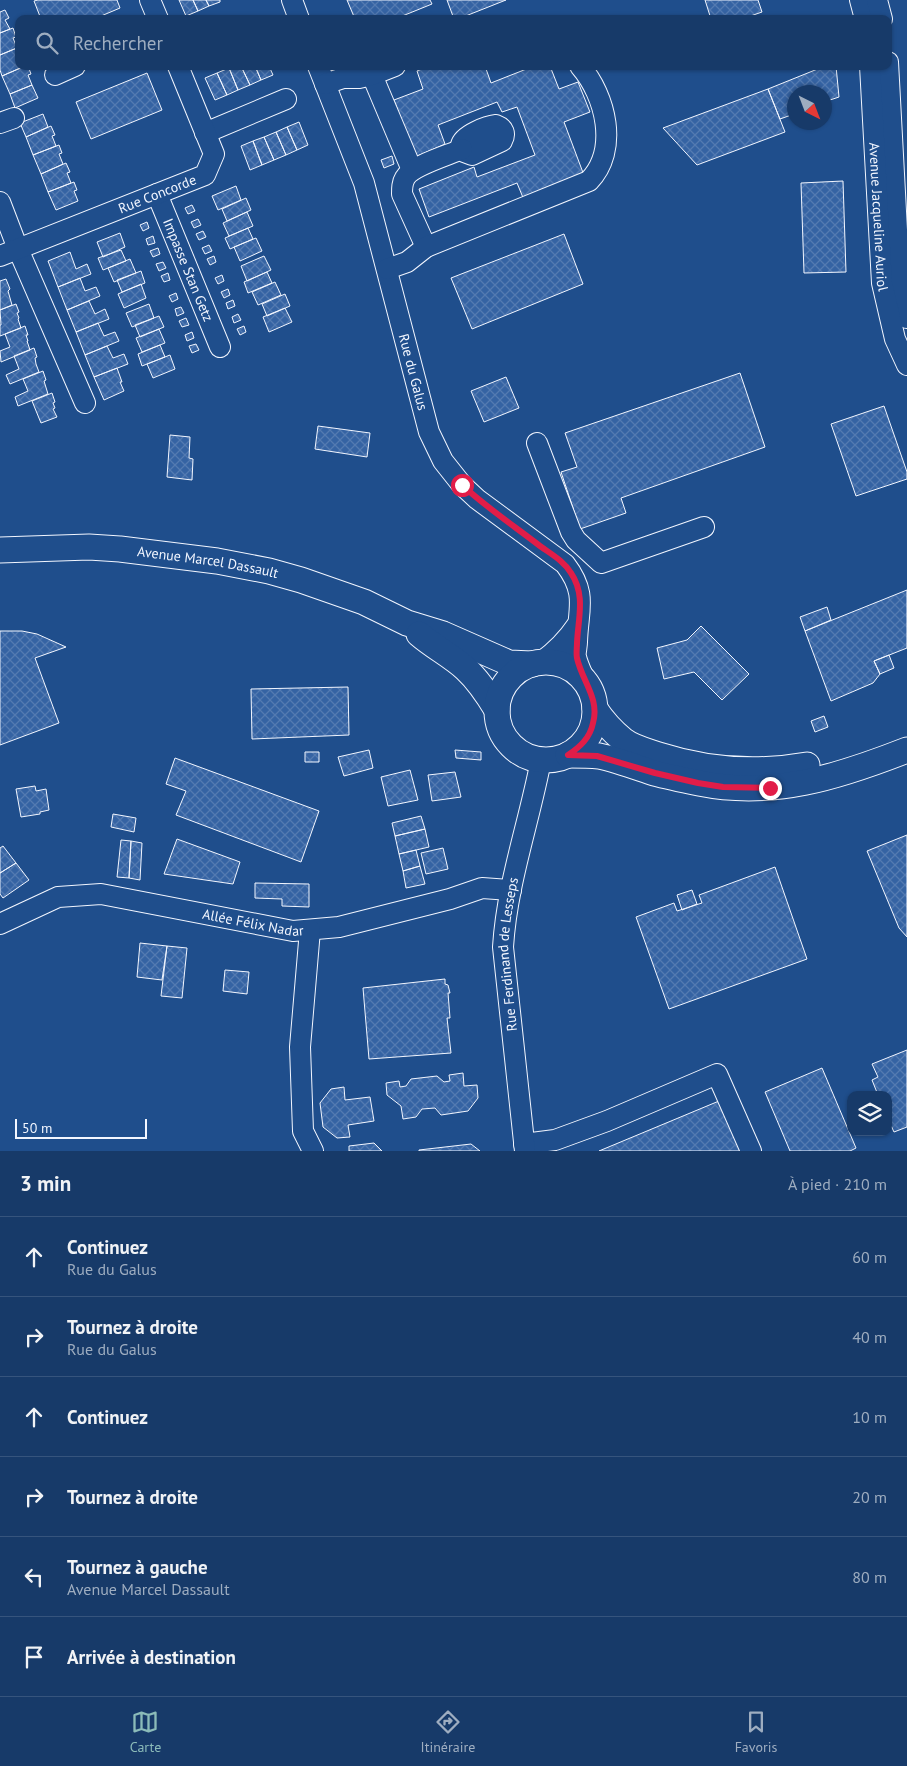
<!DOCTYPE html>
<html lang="fr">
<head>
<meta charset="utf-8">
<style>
  :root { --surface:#173a69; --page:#244571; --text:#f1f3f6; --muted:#9eadc0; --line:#36547d; --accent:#8bbbb9 }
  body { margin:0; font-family:"PT Sans",sans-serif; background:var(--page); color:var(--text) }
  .controls { position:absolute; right:15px; bottom:15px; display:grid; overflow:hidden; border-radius:10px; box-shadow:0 1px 4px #0004 }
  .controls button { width:45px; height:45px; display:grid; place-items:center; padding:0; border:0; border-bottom:1px solid var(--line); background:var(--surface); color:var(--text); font:25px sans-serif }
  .compass { position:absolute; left:787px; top:85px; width:45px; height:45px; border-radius:50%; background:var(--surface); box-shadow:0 1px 4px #0004; rotate:138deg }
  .scale { position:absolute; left:15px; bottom:12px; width:132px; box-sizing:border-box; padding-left:5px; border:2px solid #f2f6ff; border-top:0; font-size:14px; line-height:18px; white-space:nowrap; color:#f2f6ff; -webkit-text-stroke:4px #1f4e8c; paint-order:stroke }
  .stop { position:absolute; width:15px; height:15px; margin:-11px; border:4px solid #e11d48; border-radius:50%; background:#fff }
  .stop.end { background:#e11d48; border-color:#fff; box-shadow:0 1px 5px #0008 }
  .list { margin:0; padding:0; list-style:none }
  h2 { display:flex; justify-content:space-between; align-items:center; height:65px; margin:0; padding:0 20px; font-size:21px }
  h2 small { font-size:16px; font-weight:400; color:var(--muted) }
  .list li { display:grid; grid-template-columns:32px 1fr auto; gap:15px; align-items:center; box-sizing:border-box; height:80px; padding:0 20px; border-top:1px solid var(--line) }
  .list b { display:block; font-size:19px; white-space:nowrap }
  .list p { margin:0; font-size:16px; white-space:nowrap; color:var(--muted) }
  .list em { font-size:16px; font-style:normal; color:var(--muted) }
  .icon { flex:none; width:28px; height:28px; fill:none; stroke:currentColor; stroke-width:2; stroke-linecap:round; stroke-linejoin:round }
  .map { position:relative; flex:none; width:907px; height:1151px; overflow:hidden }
  .search { position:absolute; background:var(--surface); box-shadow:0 1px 4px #0004; left:15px; right:15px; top:15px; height:55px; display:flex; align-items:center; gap:12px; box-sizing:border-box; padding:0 18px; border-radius:10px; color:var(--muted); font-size:19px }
  .sheet { height:545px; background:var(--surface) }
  nav { display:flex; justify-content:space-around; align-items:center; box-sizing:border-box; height:70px; border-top:1px solid var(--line); background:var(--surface); font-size:14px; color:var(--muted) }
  nav a { display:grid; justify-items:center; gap:2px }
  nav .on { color:var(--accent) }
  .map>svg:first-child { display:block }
  .building { fill:url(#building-cross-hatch); stroke:#f2f6ff }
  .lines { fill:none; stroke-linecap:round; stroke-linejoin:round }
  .minor-casing { stroke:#f2f6ff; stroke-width:22 }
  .major-casing { stroke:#f2f6ff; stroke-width:27 }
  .minor { stroke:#1f4e8c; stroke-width:20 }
  .major { stroke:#1f4e8c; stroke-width:25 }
  .route { stroke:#e11d48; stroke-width:6 }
  .labels { text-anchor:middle; stroke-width:4; stroke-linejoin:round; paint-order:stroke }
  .street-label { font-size:14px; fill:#f2f6ff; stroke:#1f4e8c }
</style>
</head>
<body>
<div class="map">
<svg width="907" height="1151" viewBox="0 0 907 1151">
  <defs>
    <pattern id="building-cross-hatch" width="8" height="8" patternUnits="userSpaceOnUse" patternTransform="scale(1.25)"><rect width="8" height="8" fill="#3563a3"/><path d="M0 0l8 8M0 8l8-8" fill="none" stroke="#537ab1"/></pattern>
  </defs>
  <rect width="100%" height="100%" fill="#1f4e8c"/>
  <path class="building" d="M38,0H117L120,8L94,19H41L34,1Z
    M179,0H193L198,11L186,16Z
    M193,0H206L209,6L198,11Z
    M206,0H220V2L209,6Z
    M347,0H430L432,4L395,19H355Z
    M447,0H506L458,19H454Z
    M705,0H758L762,12L742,19H711Z
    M5,10L9,18L5,20L10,29L0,33V12Z
    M13,28L16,37L13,38L17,48L0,55V33Z
    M19,47V66H25L2,76L0,70V55Z
    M25,66H28L31,74L28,75L32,85L10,94L2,76Z
    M233,66H241L250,85L238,90L229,68Z
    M241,66H255L261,80L250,85Z
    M255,66H269L273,75L261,80Z
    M429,66H485L491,83L534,66H550L559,89L578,82L590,112L564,122L585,178L524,200L517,183L429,217L419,189L474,167L477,177L535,155L517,107L502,112L497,102L438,125L445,144L415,157L394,100L423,89L417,71Z
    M825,66H836L839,97L824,102V92H794V114L780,119L768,89Z
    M229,68L238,90L227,95L217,73Z
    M147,73L162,110L91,139L76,102Z
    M217,73L227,95L215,100L205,78Z
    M32,85L38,98L15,108L10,94Z
    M768,89L785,132L697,165L663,128Z
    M43,114L48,127L26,137L20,123Z
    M299,122L308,145L297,150L287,127Z
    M51,126L55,135L52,136L56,146L33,155L26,137Z
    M287,127L297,150L286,155L276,132Z
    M276,132L286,155L274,160L264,137Z
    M264,137L274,160L262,165L253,141Z
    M253,141L262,165L250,170L241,146Z
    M59,145L62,153L59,154L63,164L41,174L33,155Z
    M392,156L394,164L384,168L381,160Z
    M66,163L70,172L67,173L71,183L48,192L41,174Z
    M843,181L846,272L804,273L801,183Z
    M74,182L77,190L74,191L78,201L56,210L48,192Z
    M236,186L241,200L218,210L212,196Z
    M246,198L251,210L227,221L222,209Z
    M192,205L195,211L188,214L185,208Z
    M247,212L253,226L229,236L223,223Z
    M198,219L201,225L194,228L191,222Z
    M147,222L149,228L143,231L140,225Z
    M248,228L253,239L230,249L225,238Z
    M203,231L206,237L199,240L196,234Z
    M120,233L125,247L103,257L97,242Z
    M564,234L583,284L472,329L451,278Z
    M153,236L155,243L148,245L146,239Z
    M256,238L262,251L240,261L234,247Z
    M209,245L212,251L205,254L202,248Z
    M158,248L160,254L153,257L150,251Z
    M121,250L126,261L103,270L98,258Z
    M70,252L76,269L87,264L91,274L58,287L48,261Z
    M214,256L216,262L210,265L207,259Z
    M264,256L271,270L247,281L241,266Z
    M130,259L136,273L114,282L108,268Z
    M163,262L166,268L159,271L156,264Z
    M141,271L145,283L122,292L117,280Z
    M267,272L272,283L248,293L244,282Z
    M168,273L170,280L164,282L161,276Z
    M222,275L224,281L218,284L215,278Z
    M80,278L85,291L96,287L100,296L67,310L58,287Z
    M6,279L10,289L8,291L12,305L0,310V281Z
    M275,282L281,295L258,305L252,292Z
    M141,284L146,298L124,308L118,294Z
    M228,289L230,295L224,298L221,292Z
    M176,293L178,299L172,302L169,296Z
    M285,294L290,306L267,316L262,304Z
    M233,300L235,306L228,309L226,303Z
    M89,301L95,314L105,309L109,319L76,332L67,310Z
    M16,304L19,312L17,313L19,318L18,319L21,328L0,336V325H1L0,310Z
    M149,304L154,318L132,327L126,313Z
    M181,307L184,313L177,316L175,309Z
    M285,308L292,322L269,332L263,317Z
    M238,314L241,320L234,323L232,317Z
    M159,316L164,327L140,337L135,325Z
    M186,318L189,325L182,327L179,321Z
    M98,323L104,336L115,332L119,341L85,355L76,332Z
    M25,326L28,335H26L28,341H27L30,350L1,362L0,351L10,347L5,334Z
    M244,326L246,332L240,335L237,329Z
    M159,329L165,343L142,352L136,338Z
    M192,332L194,338L187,341L185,335Z
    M196,344L199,350L192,353L189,346Z
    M160,345L165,357L142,366L138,354Z
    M107,346L113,358L124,354L128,364L94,377L85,355Z
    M34,348L37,357L35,358L36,364L39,372L10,384L6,375L19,369L14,356Z
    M170,355L175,369L153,378L147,364Z
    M117,368L122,382H120L124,391L104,400L94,377Z
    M43,371L46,380L44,381L48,394L18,406L15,397L28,391L23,379Z
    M740,373L765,447L621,498L626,513L580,529L561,472L577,467L565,433Z
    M506,377L519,408L484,422L471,391Z
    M52,393L55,402L53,403L55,408L53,409L57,417L41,423L32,401Z
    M884,406L907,472V479L856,496L831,424Z
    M318,426L370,433L367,457L315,449Z
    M170,435L190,437L189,458L193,459L192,480L167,477Z
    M907,590V648L874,661L880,674L873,683L831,701L805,631Z
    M827,607L831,620L805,631L800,617Z
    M701,626L749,674L722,700L694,672L664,679L657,648L687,640Z
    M0,631H22L37,634L66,647L35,658L59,723L0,745Z
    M889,655L894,668L880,674L874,661Z
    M348,687L349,735L252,739L251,689Z
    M824,716L828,727L815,732L811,721Z
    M369,750L373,768L344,776L338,757Z
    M455,750L481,752V760L456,758Z
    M305,752H319V762H305Z
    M175,758L319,811L301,862L176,815L186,791L166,784Z
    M410,770L418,800L388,806L381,777Z
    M455,772L461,797L432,801L428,775Z
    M35,786L36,791L46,789L49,810L40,812V814L21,817L16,789Z
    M113,814L136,818L134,832L111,827Z
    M421,816L425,829L395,836L392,823Z
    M425,829L429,847L399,854L395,836Z
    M907,835V937L899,928L867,851Z
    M177,839L240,862L233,884L164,874Z
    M121,840L131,841L129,878L117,877Z
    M131,841L142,843L140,880L129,878Z
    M3,846L16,863L0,873V848Z
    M443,848L448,869L426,874L421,853Z
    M416,850L420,866L403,871L399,854Z
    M16,863L29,880L3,898L0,894V873Z
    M420,866L425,884L406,888L403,871Z
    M775,867L807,959L669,1009L636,917L674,903L677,911L702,903L699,895Z
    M255,883L309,884V907L282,906V899L255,898Z
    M692,890L697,904L682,910L677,895Z
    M140,943L167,946L162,980L137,977Z
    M167,946L187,948L182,998L161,996Z
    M225,970L249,972L247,994L223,991Z
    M445,979V984L448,985L450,993H448L450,1018H447L451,1053L369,1059L363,988Z
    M907,1050V1127L894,1132L888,1119V1095H878L872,1080L878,1077L872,1064Z
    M822,1068L856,1148L850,1151H790L765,1092Z
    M463,1073L464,1086L477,1085L478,1098L468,1111L441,1115L435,1108L422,1109L416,1117L403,1119L401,1106L387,1095L386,1083L399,1081L400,1087L406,1086L411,1079L437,1076L444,1082L450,1081L449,1075Z
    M344,1087L345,1100L370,1097L374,1121L348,1125L350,1137L337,1138L323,1127L320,1103L331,1089Z
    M719,1101L740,1151H599Z
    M374,1143L382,1151H349V1146Z
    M471,1144L480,1151H419V1150Z"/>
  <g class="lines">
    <g class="minor-casing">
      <g id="minor">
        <path d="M150,0L158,19"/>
        <path d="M292,0L299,19"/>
        <path d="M860,0L865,19"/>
        <path d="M877,0L882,19"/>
        <path d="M888,62L900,286L907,318"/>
        <path id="s1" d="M318,66L364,183L429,432L443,461L462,485L477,499L565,564C588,594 578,609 577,642C577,647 575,653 576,657C578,666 583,675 586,683"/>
        <path id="s2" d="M870,66L882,283L895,339L907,365"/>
        <path d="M55,75L75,66"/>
        <path d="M372,75L412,170"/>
        <path d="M325,84L343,78H359L372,75L395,66"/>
        <path d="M0,123L14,118"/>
        <path d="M496,125C504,128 506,134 502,141L472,155L464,152L461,145C463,135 487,126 496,125Z"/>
        <path d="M205,133L286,99"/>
        <path id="s3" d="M157,194L220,347"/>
        <path d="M0,202L18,249L85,403"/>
        <path d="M426,247L402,194C402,188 402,183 405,178C411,166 449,155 462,149"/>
        <path id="s4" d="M0,256L205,175L214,154L178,66"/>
        <path d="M387,269L407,262L426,247L589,181C619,150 606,96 580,66"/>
        <path d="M537,443L571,532L576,540L601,563L704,527"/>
        <path d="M541,662C556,651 567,640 577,625"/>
        <path id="s5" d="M0,924L58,897L101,894L293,931L339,927L450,899L482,888L511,890"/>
        <path d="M310,930L300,1047L303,1131L313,1151"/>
        <path d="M524,1144L555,1140L607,1121L717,1074L751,1151"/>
        <path id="s6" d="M525,1151L503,947C507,883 529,823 541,760"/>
      </g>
    </g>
    <g class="major-casing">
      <g id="major">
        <path id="s7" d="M0,550L89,547L120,549L217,561L269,571L301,580L364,602L407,623L443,634L509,663L532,664"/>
        <path d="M419,634C434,647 452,656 466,669C479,681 488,695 497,710"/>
        <circle cx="546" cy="711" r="49"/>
        <path d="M595,709C603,721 612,731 623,740C633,748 647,751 659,755C709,771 756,774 807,765"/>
        <path d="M568,755C578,755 589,755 599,756C618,760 636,767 654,773C669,777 684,780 699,783C773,798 838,777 907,750"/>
      </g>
    </g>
    <use href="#minor" class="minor"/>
    <use href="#major" class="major"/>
  </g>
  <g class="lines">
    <path class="route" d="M462,485C486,507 514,526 540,546C551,554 564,561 571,573C586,595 578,619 577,643C577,648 576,654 577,658C582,681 600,699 593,723C590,738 580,747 568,755L597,756L655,773L698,783L723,787L770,788"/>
  </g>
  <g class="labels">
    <g class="street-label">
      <text dy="5" stroke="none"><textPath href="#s4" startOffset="169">Rue Concorde</textPath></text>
      <text dy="5" stroke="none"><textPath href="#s2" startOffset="151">Avenue Jacqueline Auriol</textPath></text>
      <text dy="5" stroke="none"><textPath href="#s3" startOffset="82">Impasse Stan Getz</textPath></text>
      <text dy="5" stroke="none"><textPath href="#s1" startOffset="321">Rue du Galus</textPath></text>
      <text dy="5" stroke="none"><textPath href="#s7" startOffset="209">Avenue Marcel Dassault</textPath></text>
      <text dy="5" stroke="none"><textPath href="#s5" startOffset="262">Allée Félix Nadar</textPath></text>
      <text dy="5" stroke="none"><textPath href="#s6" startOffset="198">Rue Ferdinand de Lesseps</textPath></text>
    </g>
  </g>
</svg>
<div class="controls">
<button><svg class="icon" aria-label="layers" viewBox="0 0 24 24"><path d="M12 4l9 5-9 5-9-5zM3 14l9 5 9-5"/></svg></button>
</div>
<svg class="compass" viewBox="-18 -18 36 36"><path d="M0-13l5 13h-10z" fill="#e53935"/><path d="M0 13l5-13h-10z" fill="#9eadc0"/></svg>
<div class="scale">50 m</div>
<div class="stop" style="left:462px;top:485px"></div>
<div class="stop end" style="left:770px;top:788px"></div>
<div class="search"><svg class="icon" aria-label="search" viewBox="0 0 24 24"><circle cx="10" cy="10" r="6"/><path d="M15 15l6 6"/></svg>Rechercher</div>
</div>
<section class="sheet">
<h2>3 min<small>À pied · 210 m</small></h2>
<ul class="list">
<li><svg class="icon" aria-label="ahead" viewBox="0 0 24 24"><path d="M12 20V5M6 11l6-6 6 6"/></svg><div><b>Continuez</b><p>Rue du Galus</p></div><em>60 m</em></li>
<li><svg class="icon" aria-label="right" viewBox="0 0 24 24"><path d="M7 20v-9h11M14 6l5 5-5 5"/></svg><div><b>Tournez à droite</b><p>Rue du Galus</p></div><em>40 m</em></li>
<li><svg class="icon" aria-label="ahead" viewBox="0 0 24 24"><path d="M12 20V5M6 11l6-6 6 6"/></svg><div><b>Continuez</b></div><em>10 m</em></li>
<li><svg class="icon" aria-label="right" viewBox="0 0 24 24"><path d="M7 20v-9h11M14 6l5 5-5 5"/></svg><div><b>Tournez à droite</b></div><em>20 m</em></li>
<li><svg class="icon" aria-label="left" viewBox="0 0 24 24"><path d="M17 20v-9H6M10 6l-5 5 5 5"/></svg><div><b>Tournez à gauche</b><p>Avenue Marcel Dassault</p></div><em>80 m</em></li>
<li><svg class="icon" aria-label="arrive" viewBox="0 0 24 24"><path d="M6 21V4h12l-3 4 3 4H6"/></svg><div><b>Arrivée à destination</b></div></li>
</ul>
</section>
<nav>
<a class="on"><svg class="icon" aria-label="map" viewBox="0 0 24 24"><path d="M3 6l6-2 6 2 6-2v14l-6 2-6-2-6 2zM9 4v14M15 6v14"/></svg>Carte</a>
<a><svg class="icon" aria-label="directions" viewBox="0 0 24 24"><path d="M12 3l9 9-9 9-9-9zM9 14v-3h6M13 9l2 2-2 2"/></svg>Itinéraire</a>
<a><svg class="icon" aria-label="saved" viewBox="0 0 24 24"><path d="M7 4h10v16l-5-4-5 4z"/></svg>Favoris</a>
</nav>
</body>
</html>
